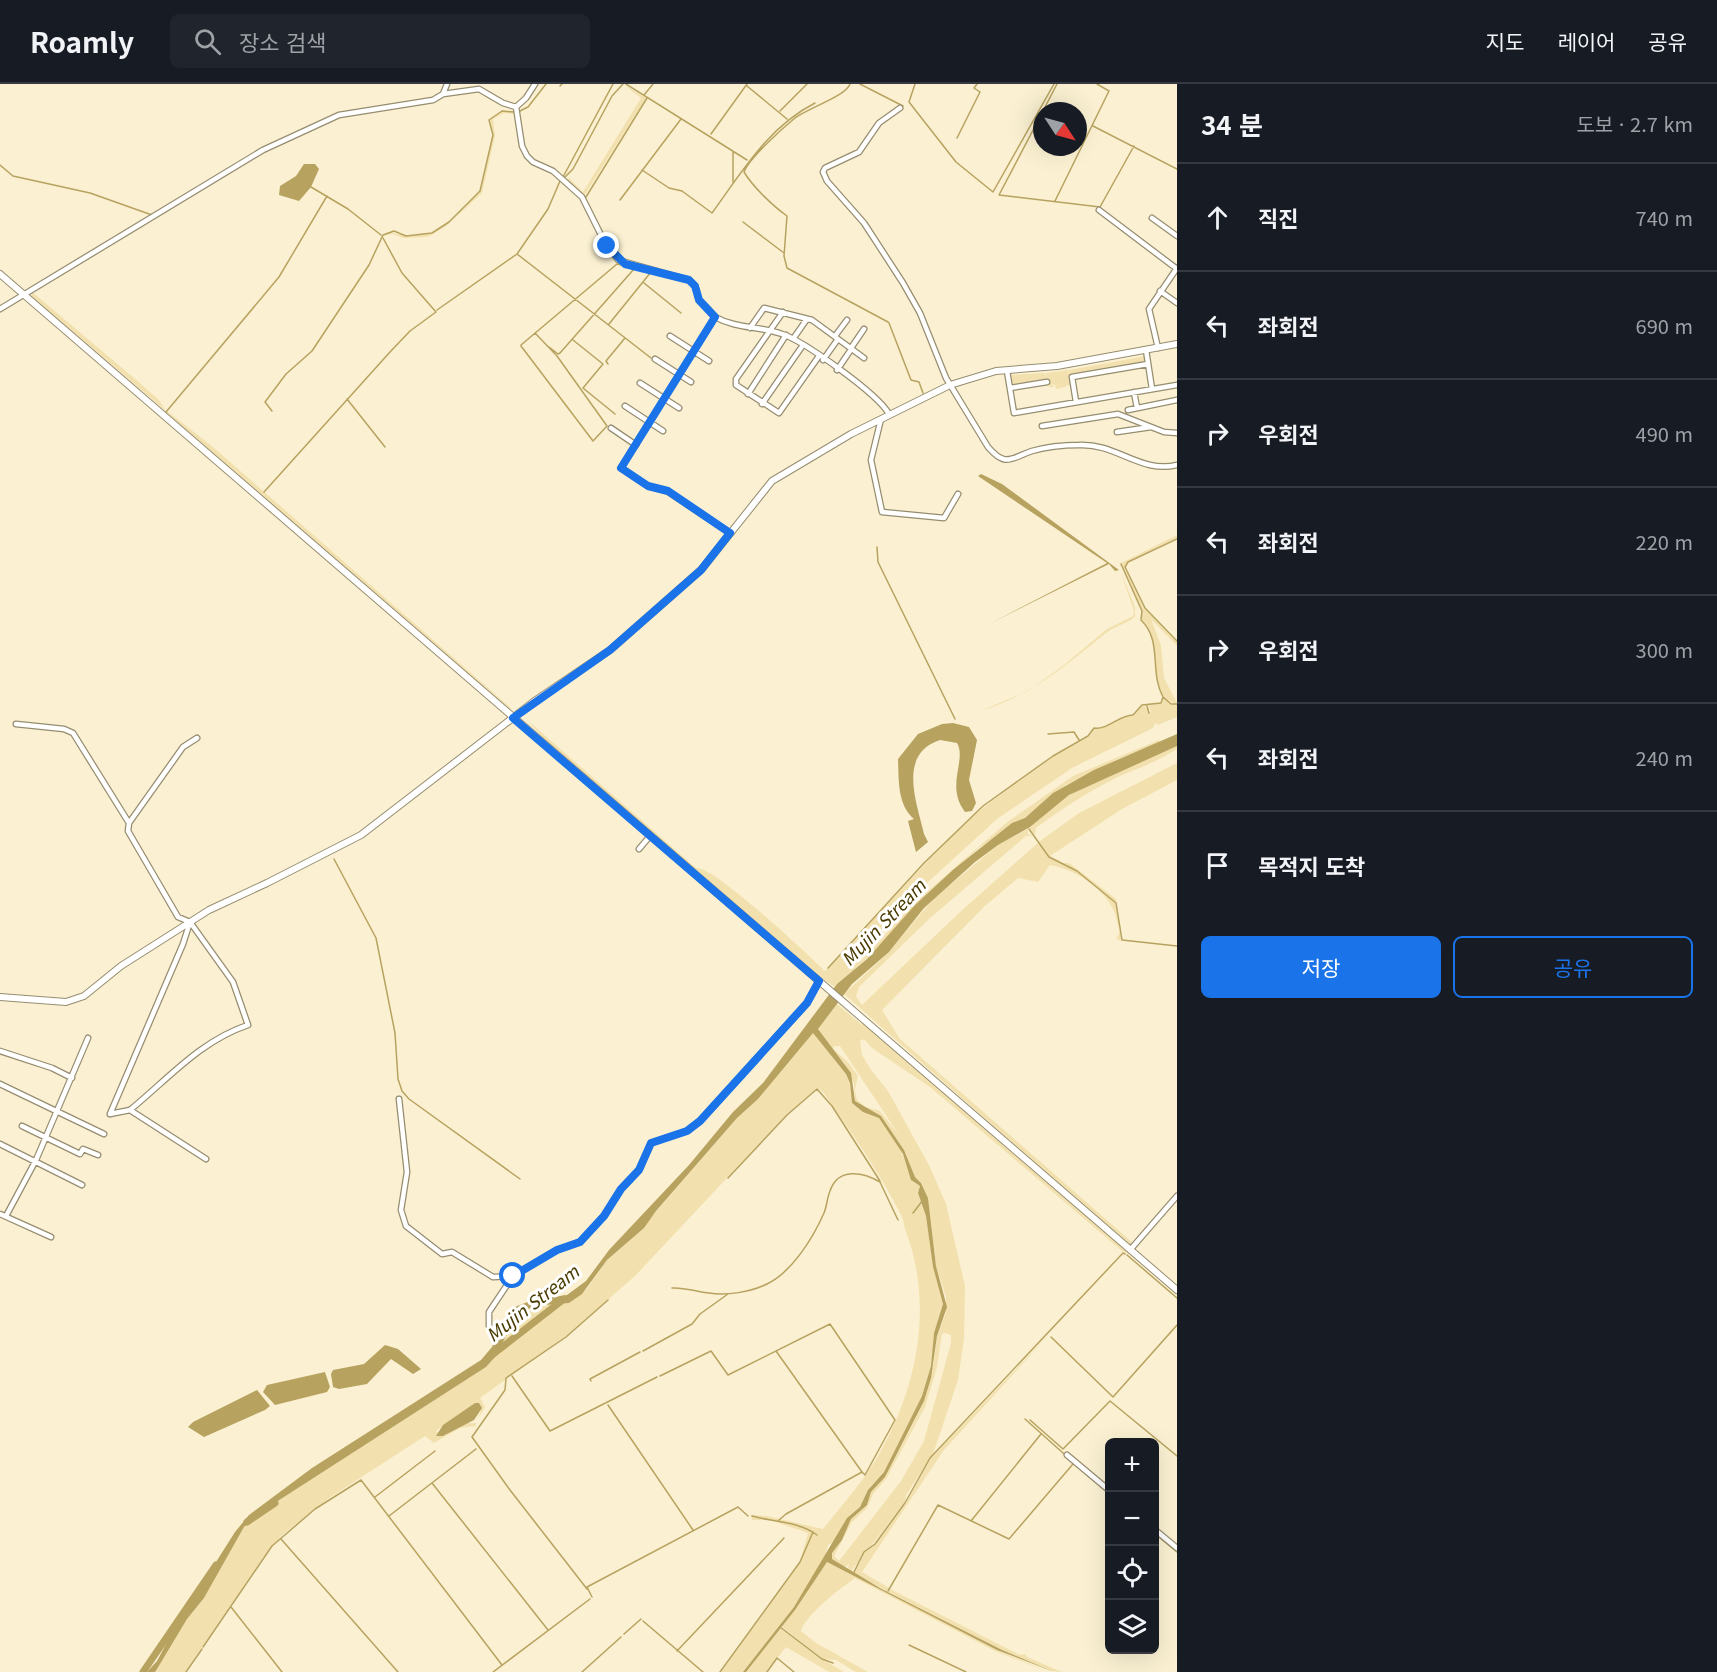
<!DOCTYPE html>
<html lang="ko">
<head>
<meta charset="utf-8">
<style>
  :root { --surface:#171b24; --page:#20242c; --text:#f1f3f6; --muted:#9ea1a6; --line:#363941; --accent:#1a73e8 }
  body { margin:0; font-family:Georgia,"Noto Sans KR",serif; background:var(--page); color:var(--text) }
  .controls { position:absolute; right:18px; bottom:18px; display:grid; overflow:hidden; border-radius:9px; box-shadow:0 6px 24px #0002 }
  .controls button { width:54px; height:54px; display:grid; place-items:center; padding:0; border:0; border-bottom:2px solid var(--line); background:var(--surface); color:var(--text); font:30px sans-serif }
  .compass { position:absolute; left:1033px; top:18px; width:54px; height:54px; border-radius:50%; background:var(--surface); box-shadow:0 6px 24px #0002; rotate:126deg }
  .stop { position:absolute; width:18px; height:18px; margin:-14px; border:4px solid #1a73e8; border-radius:50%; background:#fff }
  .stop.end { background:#1a73e8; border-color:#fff; box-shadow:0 2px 6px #0008 }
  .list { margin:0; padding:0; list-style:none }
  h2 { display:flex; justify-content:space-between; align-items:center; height:78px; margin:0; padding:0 24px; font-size:26px }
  h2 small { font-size:20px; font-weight:400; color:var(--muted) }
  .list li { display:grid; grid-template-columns:39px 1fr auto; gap:18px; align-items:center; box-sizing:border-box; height:108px; padding:0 24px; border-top:2px solid var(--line) }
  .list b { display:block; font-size:22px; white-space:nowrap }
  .list em { font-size:20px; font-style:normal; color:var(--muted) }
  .actions { display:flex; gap:12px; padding:18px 24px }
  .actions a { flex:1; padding:14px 0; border:2px solid var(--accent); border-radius:9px; text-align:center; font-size:21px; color:var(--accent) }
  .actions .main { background:var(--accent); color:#fff }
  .icon { flex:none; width:33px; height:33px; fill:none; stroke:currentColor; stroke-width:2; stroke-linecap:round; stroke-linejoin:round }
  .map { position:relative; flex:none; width:1177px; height:1588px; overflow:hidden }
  header { display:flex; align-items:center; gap:36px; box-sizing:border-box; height:84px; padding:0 30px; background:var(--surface); border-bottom:2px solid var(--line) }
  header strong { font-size:28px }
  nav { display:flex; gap:33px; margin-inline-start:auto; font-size:21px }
  .search { width:420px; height:54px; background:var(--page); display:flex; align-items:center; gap:15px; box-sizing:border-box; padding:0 21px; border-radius:9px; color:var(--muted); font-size:22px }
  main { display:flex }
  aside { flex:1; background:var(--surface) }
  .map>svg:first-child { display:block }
  .green { fill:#f2e1ae; fill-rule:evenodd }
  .water { fill:#b7a25f }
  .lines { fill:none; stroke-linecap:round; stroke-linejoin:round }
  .stream { stroke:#b7a25f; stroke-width:1.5 }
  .river { stroke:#b7a25f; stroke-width:7 }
  .minor-casing { stroke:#968d71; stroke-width:7 }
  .major-casing { stroke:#968d71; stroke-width:8 }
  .minor { stroke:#fff; stroke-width:4.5 }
  .major { stroke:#fff; stroke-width:6 }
  .route { stroke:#1a73e8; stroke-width:8 }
  .labels { text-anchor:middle; stroke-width:6; stroke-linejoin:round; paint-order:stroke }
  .water-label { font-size:18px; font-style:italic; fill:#4a3b01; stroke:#fff }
</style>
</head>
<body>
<header>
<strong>Roamly</strong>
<div class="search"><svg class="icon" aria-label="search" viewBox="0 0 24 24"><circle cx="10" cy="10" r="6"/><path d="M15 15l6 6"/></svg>장소 검색</div>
<nav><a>지도</a><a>레이어</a><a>공유</a></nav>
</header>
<main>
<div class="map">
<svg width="1177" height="1588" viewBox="0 0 1177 1588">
  <rect width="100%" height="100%" fill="#fbf1d2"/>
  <path class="green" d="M623,0L646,14L584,112L566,96L569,94L583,108L641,14Z
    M502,27L517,29L519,50L515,30L504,29L493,35L495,52L482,109L446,142L428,153L404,154L392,150L383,152L388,148L406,152L432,149L450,138L480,107L493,51L490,36Z
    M31,207L134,294L158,315L166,327L32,213Z
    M1146,272L1147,278L1070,292L1072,302L1066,301V303L1056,305L1055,301L1051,299L1054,303H1049L1048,298L1011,303L1009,291L1045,289L1047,296L1046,289L1068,286L1069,289V286Z
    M167,327L213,363L512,625L507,624L166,329Z
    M1177,451V454L1128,477L1124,483L1145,525L1177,558V562L1151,535L1161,561L1164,594L1177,619L1174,620L1168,616L1171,621L1177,620V633L1158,641L1155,639L1153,644L1072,684L997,735L916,809L857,873L861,877L913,820L1006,739L1073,692L1159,656L1160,659L1120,674L1064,702L1025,734L980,763L915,821L882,860L835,903L810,886L550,661L525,634L696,784C714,782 805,868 823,885V887H825L950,753L984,723L1054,672L1089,653L1094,644C1108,646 1119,632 1133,632L1142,622L1146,623L1149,630L1151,628L1148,620L1162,619L1164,613C1149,589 1163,556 1142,536V527L1121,479Z
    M1120,486L1135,523V533C1126,540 1115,542 1106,549C1066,581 1031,612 980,627L1028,607L1064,581L1107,545L1133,532L1134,527Z
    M1177,662V665C1161,675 1145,682 1127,689C1095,703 1064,723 1036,744L1035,751L1029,744L1058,718L1087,701Z
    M1177,679V696L1122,725L1050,772L1063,779H1069L1116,815L1121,857L1116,855C1121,849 1119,844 1117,837C1113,810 1077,785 1050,781L1038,798L1018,794L985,822L882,926L900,955L1133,1159L1131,1162L1011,1058V1055L1009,1056L844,910L889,868L934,814L998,761L1028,745V750L1033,752H1026L929,835L859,903L856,912L862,921L959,829L1040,757L1079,729Z
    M836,919L862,941L864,940L1128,1166L1126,1169L1122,1167L930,1003L872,964L864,955L860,957L862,971L871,986L888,1007L930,1083L946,1120L965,1202L964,1255L958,1296L933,1370L906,1411L905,1419L851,1487L848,1484L849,1480L845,1483L832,1475V1469L842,1456L851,1435L867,1421L871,1408L885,1393L913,1340L924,1317L934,1278L937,1252L946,1229V1213L936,1182L928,1114L921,1099L915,1093L904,1066L881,1032L855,1017L854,1000L845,980L818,949L819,940ZM834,962H840L899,1051L880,1027L866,1023L857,1016L855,1006L858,992L848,978L833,965ZM944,1249L951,1251V1259L924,1357L901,1397L839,1477L834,1472L852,1438L867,1424L873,1410L886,1395L925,1323L937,1283L942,1250Z
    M813,949L846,990L850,999L852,1019C860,1027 868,1027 876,1032C894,1043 906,1079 913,1098L920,1102L918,1109L926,1132L933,1183L943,1220L934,1249L931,1282L922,1312L884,1388L871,1402L860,1423L849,1432L836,1456L828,1461L824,1476L794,1523L743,1588H721L800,1478L808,1449L770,1436H752L751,1431L767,1432L823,1445C841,1422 863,1398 878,1372C917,1305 934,1222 906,1148C904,1143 904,1136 901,1131C879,1087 851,1048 823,1008L817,1004L786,1031L635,1192L565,1253L480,1314L485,1323L478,1335L481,1326L475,1319L436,1347L443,1352L468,1339H476V1342L460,1344L434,1359L425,1352L329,1414L282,1451L264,1472L185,1588H155L187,1535L204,1514L244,1443L256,1431L486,1283L496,1272L514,1236L520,1229L535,1222L569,1219L587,1205L607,1176L644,1144L647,1138L737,1034L758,1015Z
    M1048,1252L944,1366L862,1488L889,1504L887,1507L854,1489L865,1469L875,1460L906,1420L930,1375Z
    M827,1478L997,1566L1049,1588L995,1567L855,1494C841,1504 806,1530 801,1547L816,1559L868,1588H856L836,1576L823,1575L782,1543Z
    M890,1505L1020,1571L1025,1570L1027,1573L1062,1588L1051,1587L1000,1565L889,1508Z
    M780,1544L822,1575L844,1588H829L786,1563L766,1588H746Z"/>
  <path class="water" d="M304,80H315L319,85L311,103L299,117L279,111L280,102L296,92Z
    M981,390L1002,400L1119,486L1115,487L1109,480L987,541L1107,479L978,392Z
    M942,640L953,639L969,643L977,656L969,696L976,719L972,727L965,728C945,702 967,676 957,659L940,656C897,670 917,719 924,750L928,758L916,768L908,737L914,735C897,720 899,696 898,675L918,650Z
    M1177,650V662L1069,711L1030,743L998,761L975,778L924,824L889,868L852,900L818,945L851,989L855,1017L881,1032L904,1066L915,1093L921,1099L928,1114L936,1182L947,1223L937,1252L931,1294L924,1317L885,1393L871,1408L867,1421L851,1435L842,1456L832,1469V1475L880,1504L1000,1565L1054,1588L997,1566L827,1478L795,1526L746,1588H743L794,1523L847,1434L860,1423L868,1406L884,1388L922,1312L931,1282L934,1249L943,1220L933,1183L926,1132L918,1109L920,1102L911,1096L903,1070L879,1034L863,1028L852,1019L850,999L846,990L813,949L758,1015L737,1034L656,1127L644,1144L607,1176L582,1210L569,1219L535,1222L520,1229L514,1236L496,1272L486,1283L256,1431L244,1443L204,1514L187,1535L157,1585L155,1588H147L157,1577L178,1538L235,1448L249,1431L312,1384L481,1276L492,1263L508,1232L517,1222L533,1216L567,1211L586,1197L609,1166L689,1081L733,1028L763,999L837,900L867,875L915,821L954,785L1012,739L1025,734L1053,709L1094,686Z
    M385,1261L398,1265L421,1285L413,1290L391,1275L367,1300L339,1305L333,1303L331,1290L333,1286L364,1280Z
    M325,1288L330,1303L327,1308L275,1321L263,1308L267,1301Z
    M257,1306L270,1322L265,1326L204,1353L188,1343L193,1338Z
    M475,1319H479L482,1324L474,1336L443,1352H436L443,1341Z"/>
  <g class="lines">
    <path class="stream" d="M626,0L747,76
      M850,0C846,12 808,24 795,34C783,44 749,74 744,88C753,103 773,122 787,132L784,172L787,184L888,238
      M860,0L903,22
      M915,0L909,18L956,78L993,108L1054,0
      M560,2L562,0
      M747,2L787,35
      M644,11L653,0
      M520,27L528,23L546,0
      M780,27L807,0
      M1043,27L1057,0
      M1042,29L999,111L1100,123L1134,62
      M1093,42L1177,85
      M711,50L747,0
      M957,54L980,8L974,4L977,0
      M733,67V98
      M0,81L13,92L90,109L152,131
      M642,86L669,104L682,107L712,129C742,88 768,43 815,19
      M563,93L613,0
      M564,94L573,85L612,12L623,0
      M311,103L348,125L381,151
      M586,113L647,14
      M620,116L681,35
      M1055,117L1109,7L1097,0
      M743,138L784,169
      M517,170L651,274
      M644,199L681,229
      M437,226L517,170L548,125L560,97
      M889,239L911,296L919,298L923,309
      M609,240L651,188
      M535,249L557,272L607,342L593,357L521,262V261C553,234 585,207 617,180L648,187
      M573,256L603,280L583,304L615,330
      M549,263L558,270L560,269L634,185
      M608,280L606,277L625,254
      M347,315L385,363
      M272,327L265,318L286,290L312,267L369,181L383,151L394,147L406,152L432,149L449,138L480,107L493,51L489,36L502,27L514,28
      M166,328L279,193L327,112
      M264,408L390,268L410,247L436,228L402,189L383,154
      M1177,455L1128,478L1125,483L1145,524L1177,557
      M877,463L878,478L955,635
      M1163,613L1171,620H1177
      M1147,622L1149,629
      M1048,650L1074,648L1079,656
      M1029,745L1049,773L1077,787L1116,819L1122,856L1177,862
      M334,775L376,854L395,949L398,995L402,1007L409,1015L520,1095
      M828,884L924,779L983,722L1053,672L1088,652L1094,644C1108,646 1119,631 1133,631L1142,621L1161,619L1163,613C1149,588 1163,557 1141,536L1142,527L1121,480
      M728,1094L787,1031L817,1005L832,1022L880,1097
      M913,1129L923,1116
      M1127,1171L1177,1214
      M672,1204C684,1203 697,1208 709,1209C726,1212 751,1208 767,1200C792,1188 813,1154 824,1129C827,1122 827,1114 830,1107C838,1083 863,1088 880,1098L898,1136
      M1051,1253L1113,1313L1177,1241
      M643,1267L692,1240L700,1230L728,1210
      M776,1267L862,1388L786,1430L779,1436
      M512,1292L550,1347L657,1293
      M660,1292L711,1267L728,1291L830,1240L895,1336L865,1391L862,1388
      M591,1297L590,1295L640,1268
      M608,1321L693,1446
      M1025,1335L1110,1411
      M1030,1336L1063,1365L1110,1317L1177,1372
      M432,1399L548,1546
      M375,1413L435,1367
      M389,1432L476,1365
      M752,1432C772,1438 799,1437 817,1451
      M971,1437L1041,1350
      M1154,1449L1177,1468
      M281,1455L398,1588
      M853,1490L864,1468L875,1460L905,1419L930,1374L1123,1169L1125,1170
      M587,1505L510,1406L472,1353L505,1306L506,1294L566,1253L608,1216
      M888,1507L938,1421L1009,1455L1073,1380
      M592,1513L587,1503L738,1423L748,1432
      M231,1523L282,1588
      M643,1537L703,1588
      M780,1543L822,1575L833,1579
      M624,1550L641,1535
      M909,1561L966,1588
      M203,1563L272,1462L315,1425L361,1396L502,1581
      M677,1567L784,1454
      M186,1588L202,1565
      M493,1588L590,1515
      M582,1588L621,1553
      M720,1588L800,1478L813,1448
      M767,1588L777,1574L794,1588"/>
    <path class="river" d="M492,1271L564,1215
      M247,1438L275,1419
      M143,1588L216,1481"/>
    <g class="minor-casing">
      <path id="minor" d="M443,10L479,5L503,19L516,23L526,14L535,0
        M516,23L522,62L527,72L533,78L553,87L582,113L603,155L618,176L689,196L695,202L699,216L715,233
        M900,24L879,39L859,68L825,84L823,88L827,97L864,139L903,199L920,229L946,294L988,363C1006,384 1011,374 1032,367C1046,363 1065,361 1079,361C1116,359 1141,390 1177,381
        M1099,126L1177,185
        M1152,134L1177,152
        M1160,207L1177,219
        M0,225L263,66L339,31L433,16L443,10L447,0
        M783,228L736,295V301L779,329L819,272
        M750,244L764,224L812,236L864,274
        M670,252L709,277
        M835,252L847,236
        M793,255L807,235
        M851,264L864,245
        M1158,264L1149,225L1177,184
        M1146,266L1152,305
        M655,275L691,298
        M823,276L838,255
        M837,286L852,264
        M1007,287L1014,329L1177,301
        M640,299L679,324
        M1010,304L1047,298
        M1134,308L1137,324
        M748,310L786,251
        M1076,318L1072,293L1148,280
        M762,320L803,261
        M625,322L663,347
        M1128,326L1177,316
        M881,335L871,376L882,428L944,434L958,410
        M1042,342L1118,330L1164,348L1177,349
        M611,344L636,361
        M1117,348L1151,343
        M730,449L667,407L648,402L621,384L715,233C737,245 760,242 782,250C804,257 878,310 889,330
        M16,640L64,645L73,649L129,739
        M639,765L650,752
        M0,967L52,984L72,994
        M0,1000L104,1050
        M399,1015L407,1088L401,1126L406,1142L442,1170L452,1168L493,1193L513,1192L557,1166L580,1158L604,1132L621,1105L639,1086L651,1059L687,1047L700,1037L807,919L819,897
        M130,1026C168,995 200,957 248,941L233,898L190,838L178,833L128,747L129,739L183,663L197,654
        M110,1030L183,860L190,838
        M110,1030L130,1026L206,1075
        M22,1042L80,1070L83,1065L98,1071
        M0,1060L82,1101
        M0,1130L51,1153
        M6,1132L36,1076L88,954
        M1130,1166L1177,1112
        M489,1242V1228L513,1192
        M1067,1371L1110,1407
        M1154,1445L1177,1464"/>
    </g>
    <g class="major-casing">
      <path id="major" d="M0,190L1177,1206
        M0,913L66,918L84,912L121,882L209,826L267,799L361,751L536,616L610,566L701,486L772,397L851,350L950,301L996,287L1057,282L1177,260"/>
    </g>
    <use href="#minor" class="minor"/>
    <use href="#major" class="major"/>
  </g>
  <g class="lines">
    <path class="route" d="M513,1192L557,1166L580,1158L604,1132L621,1105L639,1086L651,1059L687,1047L700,1037L807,919L819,897L513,634L610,566L701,486L730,449L668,407L648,402L621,384L715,233L699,216L695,202L689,196L625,180L607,162"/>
  </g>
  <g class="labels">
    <g class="water-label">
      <text transform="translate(884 839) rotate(-46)" y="6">Mujin Stream</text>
      <text transform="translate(533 1220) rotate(-38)" y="6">Mujin Stream</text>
    </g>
  </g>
</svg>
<div class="controls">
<button>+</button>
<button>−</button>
<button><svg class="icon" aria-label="locate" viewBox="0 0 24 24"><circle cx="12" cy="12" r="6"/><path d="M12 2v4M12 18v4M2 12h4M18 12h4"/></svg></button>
<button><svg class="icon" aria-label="layers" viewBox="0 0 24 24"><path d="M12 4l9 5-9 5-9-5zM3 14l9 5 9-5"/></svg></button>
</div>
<svg class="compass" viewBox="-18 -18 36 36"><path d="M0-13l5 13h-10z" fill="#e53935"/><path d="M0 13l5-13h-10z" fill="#9ea1a6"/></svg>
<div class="stop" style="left:513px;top:1192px"></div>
<div class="stop end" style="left:607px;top:162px"></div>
</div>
<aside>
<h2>34 분<small>도보 · 2.7 km</small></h2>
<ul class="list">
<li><svg class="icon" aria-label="ahead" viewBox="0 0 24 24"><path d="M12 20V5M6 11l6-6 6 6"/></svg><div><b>직진</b></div><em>740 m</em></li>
<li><svg class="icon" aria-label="left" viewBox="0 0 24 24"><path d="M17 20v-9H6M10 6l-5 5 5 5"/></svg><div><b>좌회전</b></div><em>690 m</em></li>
<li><svg class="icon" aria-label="right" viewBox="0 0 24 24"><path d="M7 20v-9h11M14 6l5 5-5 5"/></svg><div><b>우회전</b></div><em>490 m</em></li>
<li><svg class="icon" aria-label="left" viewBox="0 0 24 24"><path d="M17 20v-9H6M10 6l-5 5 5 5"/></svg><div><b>좌회전</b></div><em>220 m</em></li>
<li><svg class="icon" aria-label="right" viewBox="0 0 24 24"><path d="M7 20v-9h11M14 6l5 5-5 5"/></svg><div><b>우회전</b></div><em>300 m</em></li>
<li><svg class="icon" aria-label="left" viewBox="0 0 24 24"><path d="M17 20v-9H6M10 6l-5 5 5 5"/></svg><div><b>좌회전</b></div><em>240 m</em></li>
<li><svg class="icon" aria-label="arrive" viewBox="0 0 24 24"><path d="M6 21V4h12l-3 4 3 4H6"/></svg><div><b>목적지 도착</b></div></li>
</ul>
<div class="actions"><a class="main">저장</a><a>공유</a></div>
</aside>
</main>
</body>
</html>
